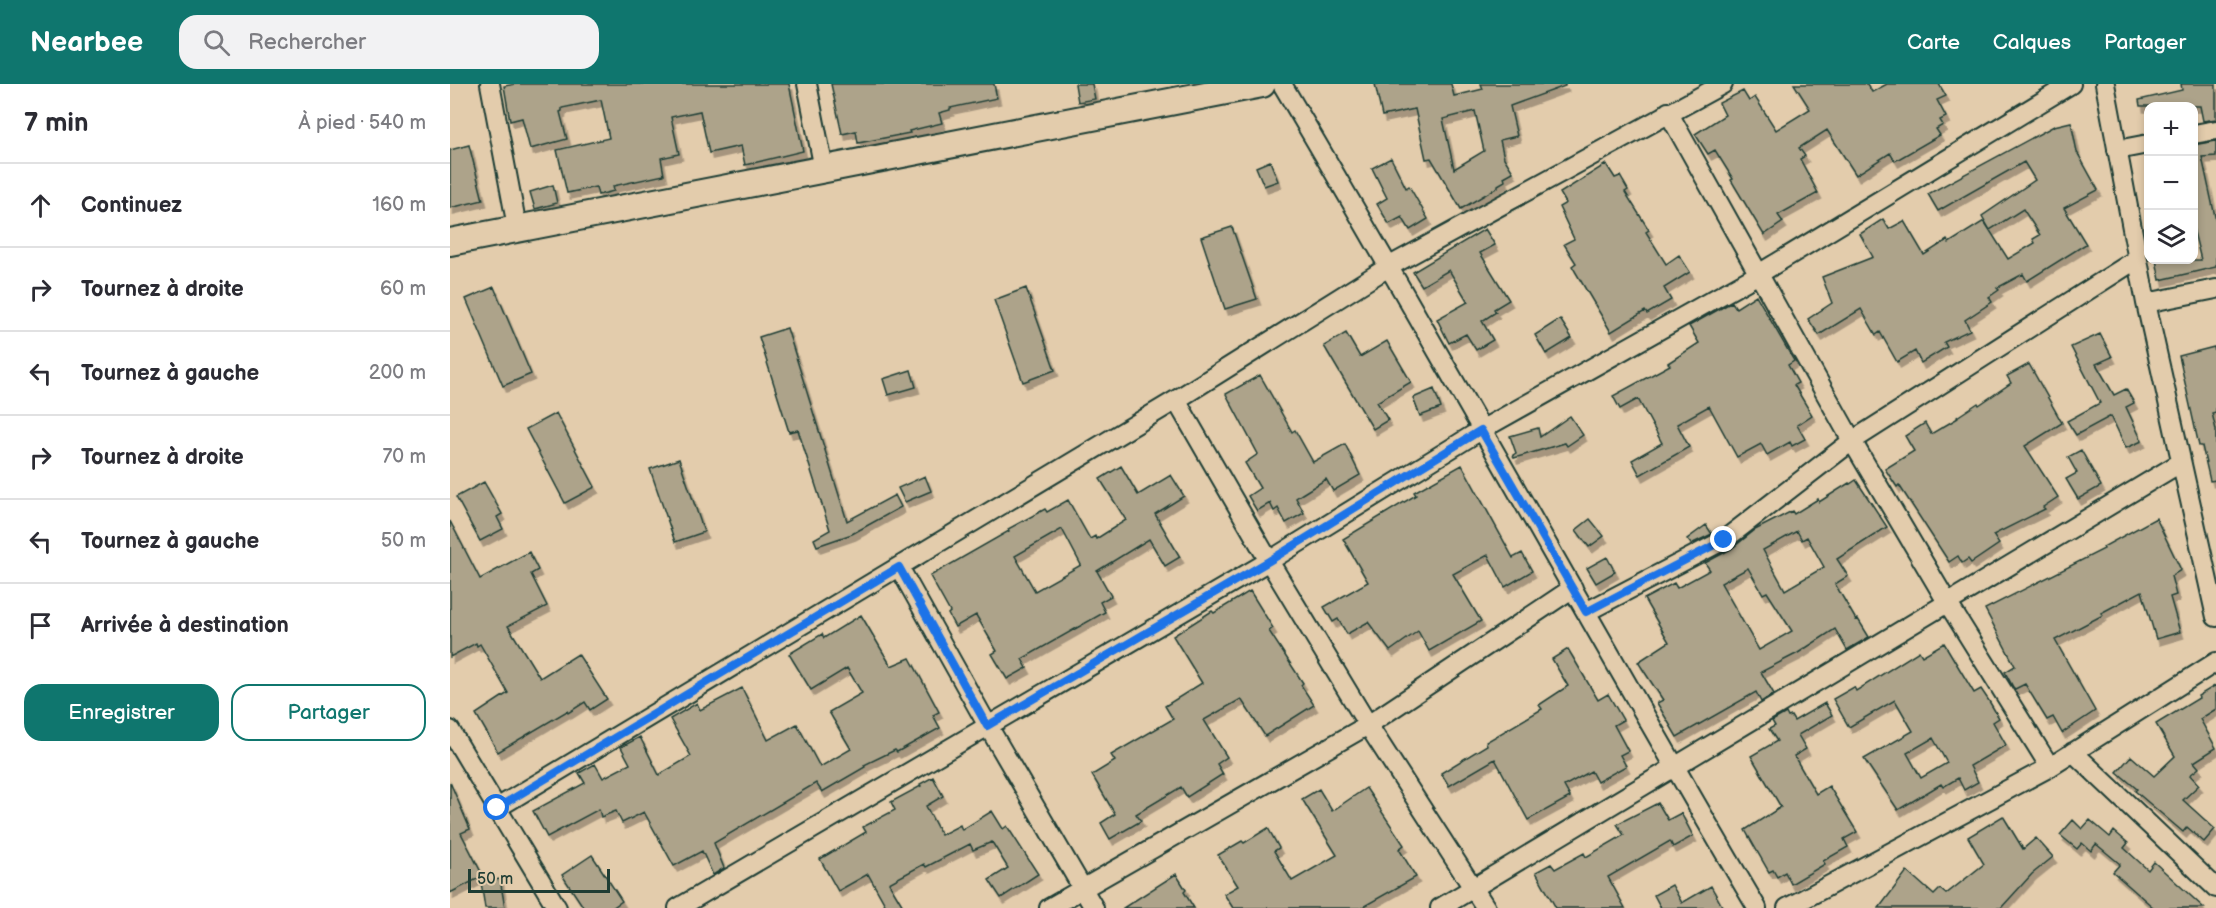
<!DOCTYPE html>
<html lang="fr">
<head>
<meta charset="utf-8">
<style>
  :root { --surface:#fff; --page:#f2f2f3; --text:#2b2b33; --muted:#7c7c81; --line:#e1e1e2; --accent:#0f766e }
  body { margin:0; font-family:"Balsamiq Sans",sans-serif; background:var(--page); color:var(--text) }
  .controls { position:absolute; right:18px; top:18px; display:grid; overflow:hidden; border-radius:12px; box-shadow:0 3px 9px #0003 }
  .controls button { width:54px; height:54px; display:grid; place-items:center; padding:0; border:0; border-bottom:2px solid var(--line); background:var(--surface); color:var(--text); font:30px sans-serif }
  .scale { position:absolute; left:18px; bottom:15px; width:142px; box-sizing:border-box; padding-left:6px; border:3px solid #1f3d34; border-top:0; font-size:16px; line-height:21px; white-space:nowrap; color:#1f3d34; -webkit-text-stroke:4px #e3ccac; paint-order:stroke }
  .stop { position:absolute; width:18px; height:18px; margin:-14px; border:4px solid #1a73e8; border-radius:50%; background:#fff }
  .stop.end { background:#1a73e8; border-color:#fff; box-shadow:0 2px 6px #0008 }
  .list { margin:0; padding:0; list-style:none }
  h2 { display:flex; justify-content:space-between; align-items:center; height:78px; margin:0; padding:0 24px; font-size:26px }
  h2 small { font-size:20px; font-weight:400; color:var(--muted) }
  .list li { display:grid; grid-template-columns:39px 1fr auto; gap:18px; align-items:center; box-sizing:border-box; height:84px; padding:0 24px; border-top:2px solid var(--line) }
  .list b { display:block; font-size:22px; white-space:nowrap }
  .list em { font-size:20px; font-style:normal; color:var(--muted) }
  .actions { display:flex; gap:12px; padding:18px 24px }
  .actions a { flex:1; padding:14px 0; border:2px solid var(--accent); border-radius:18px; text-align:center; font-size:21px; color:var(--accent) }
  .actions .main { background:var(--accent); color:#fff }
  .icon { flex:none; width:33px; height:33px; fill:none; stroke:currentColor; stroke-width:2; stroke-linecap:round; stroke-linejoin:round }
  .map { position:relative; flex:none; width:1766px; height:824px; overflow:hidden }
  header { display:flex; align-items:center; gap:36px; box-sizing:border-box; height:84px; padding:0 30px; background:var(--accent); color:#fff }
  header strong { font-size:28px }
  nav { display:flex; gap:33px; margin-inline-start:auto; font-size:21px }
  .search { width:420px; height:54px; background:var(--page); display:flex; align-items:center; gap:15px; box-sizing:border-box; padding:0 21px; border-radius:18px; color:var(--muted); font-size:22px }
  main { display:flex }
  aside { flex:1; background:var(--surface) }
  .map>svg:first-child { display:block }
  .building { fill:#ada38a; stroke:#1f3d34; stroke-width:1.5; fill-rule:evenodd; filter:url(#shadow) }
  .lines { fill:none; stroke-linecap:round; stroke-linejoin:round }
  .street-casing { stroke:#1f3d34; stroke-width:22 }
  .secondary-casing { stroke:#1f3d34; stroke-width:30 }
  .street { stroke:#e3ccac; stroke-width:18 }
  .secondary { stroke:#e3ccac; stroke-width:26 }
  .route { stroke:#1a73e8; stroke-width:8 }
</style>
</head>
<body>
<header>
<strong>Nearbee</strong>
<div class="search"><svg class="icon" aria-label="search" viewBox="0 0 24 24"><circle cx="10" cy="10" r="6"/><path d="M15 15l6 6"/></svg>Rechercher</div>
<nav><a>Carte</a><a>Calques</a><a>Partager</a></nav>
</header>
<main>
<aside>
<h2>7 min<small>À pied · 540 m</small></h2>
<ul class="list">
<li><svg class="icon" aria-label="ahead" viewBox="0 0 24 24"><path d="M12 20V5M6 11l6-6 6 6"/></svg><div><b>Continuez</b></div><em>160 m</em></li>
<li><svg class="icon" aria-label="right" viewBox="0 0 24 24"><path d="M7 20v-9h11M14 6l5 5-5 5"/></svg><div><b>Tournez à droite</b></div><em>60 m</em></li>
<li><svg class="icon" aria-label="left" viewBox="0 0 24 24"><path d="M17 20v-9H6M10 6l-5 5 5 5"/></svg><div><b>Tournez à gauche</b></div><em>200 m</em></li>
<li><svg class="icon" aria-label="right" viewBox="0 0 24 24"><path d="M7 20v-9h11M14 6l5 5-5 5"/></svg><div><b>Tournez à droite</b></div><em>70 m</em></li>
<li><svg class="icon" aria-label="left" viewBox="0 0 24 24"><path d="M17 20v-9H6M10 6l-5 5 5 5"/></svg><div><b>Tournez à gauche</b></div><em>50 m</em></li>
<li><svg class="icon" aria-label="arrive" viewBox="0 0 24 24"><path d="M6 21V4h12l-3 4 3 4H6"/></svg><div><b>Arrivée à destination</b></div></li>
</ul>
<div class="actions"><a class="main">Enregistrer</a><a>Partager</a></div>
</aside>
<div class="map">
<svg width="1766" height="824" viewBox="0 0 1766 824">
  <defs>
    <filter id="shadow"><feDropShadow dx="3.5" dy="6" stdDeviation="0" flood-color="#0004"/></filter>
  </defs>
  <rect width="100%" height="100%" fill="#e3ccac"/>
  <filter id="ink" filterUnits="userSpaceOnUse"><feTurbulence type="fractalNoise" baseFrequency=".0167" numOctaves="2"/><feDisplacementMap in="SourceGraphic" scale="12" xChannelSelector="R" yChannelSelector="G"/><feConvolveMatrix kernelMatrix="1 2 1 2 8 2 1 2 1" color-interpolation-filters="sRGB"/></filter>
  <g filter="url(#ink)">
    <path class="building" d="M66,0H339L353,67L295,81L291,62L259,69L250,27L221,33L229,70L211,74L214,91L163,102L164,107L148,111L146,103L117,109L107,66L159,54L151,16L112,24V27L110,28L117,55L80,65L72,34L60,37L54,2Z
      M381,0H544L547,14L500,24V26L489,29L492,39L459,47L460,49L408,59L406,47L392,50Z
      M625,0H642L645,15L628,18Z
      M925,0H1001L1004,12L1033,5L1031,0H1115V2L1060,22L1067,52L1050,56L1054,74L1063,88L1054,93L1055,97L1048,101V103L1011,125L981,74L976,75L965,25L932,32ZM1025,27L1034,67L1004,85L993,35Z
      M1344,0H1417L1422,8L1437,0H1489L1496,12L1487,16L1496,33L1490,36L1493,41L1486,45L1490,51L1445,77L1440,69L1406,91L1377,46L1349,64L1355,72L1350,75L1368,109L1328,131L1333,138L1314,151L1281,96L1283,95L1265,66L1258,70L1245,50L1275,31L1269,19L1293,7L1299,17L1305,13L1326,46L1360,25Z
      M1731,0H1766V35L1753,37L1750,22H1690L1689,16L1732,6Z
      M1621,38L1627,68L1648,106L1614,124L1636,160L1577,197L1573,190L1547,204L1549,206L1539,213L1542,218L1515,236L1520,246L1494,258L1497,263L1471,279L1465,267L1447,278L1430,248L1426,251L1411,225L1369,251L1358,235L1382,219L1372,193L1423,173L1410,150L1433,135L1439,145L1454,137L1474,171L1497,156L1499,159L1534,137L1558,175L1585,159L1583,155L1590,151L1573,125L1540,146L1532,132L1585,96L1574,78L1488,127L1478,110L1604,42Z
      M1766,57V72L1752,73L1766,137V183L1710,196L1706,176H1751L1743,144V61Z
      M19,61L33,116L0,124V66Z
      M941,74L956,104L959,102L978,135L960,146L952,133L939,140L927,120L937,114L922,84Z
      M820,77L828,97L814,102L806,83Z
      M1156,80L1165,94L1170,92L1178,106L1175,108L1199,146L1196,148L1216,180L1229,171L1240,188L1214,204L1221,216L1197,230L1195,227L1161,248L1122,182L1126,179L1114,160L1124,155L1109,123L1116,119L1110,109Z
      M103,101L107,119L85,125L80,108Z
      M782,143L807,215L775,225L751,153Z
      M1035,145L1045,161L1030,169L1059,216L1044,225L1046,228L1032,237L1043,256L1026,266L1016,250L999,259L987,235L1018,218L999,186L972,202L963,188Z
      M44,203L81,290L53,302L16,215Z
      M576,204L605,286L573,298L544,216Z
      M1306,211L1344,277L1338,281L1348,299L1344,301L1362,331L1347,341L1355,355L1342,362L1340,358L1317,371L1311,360L1287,373L1259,322L1227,340L1239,363L1190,391L1182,376L1212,359L1188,315L1170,325L1163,312L1220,281L1218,279L1249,259L1239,242L1282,218L1286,224Z
      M1110,235L1122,254L1096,270L1085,251Z
      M337,244L397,437L445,411L451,423L402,450L367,462L364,455L380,446L348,346L339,348L309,253Z
      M896,249L910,273L937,257L961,298L927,318L938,336L923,345L874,262Z
      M1650,250L1662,273L1646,280L1664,311L1676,305L1684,319L1676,323L1692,357L1676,364L1661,332L1626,351L1617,337L1650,319L1621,263Z
      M1764,263L1766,272V328L1762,329L1766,346V396L1760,397L1752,362H1749L1729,272Z
      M1579,280L1612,339L1575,362L1608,413L1593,423L1595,425L1543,451L1549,460L1521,479L1518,475L1512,479L1508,472L1499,478L1449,401L1447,403L1435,385L1464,367L1455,352L1475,339L1481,350L1508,334L1507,333L1528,319L1529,321L1561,299L1557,292Z
      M461,286L466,303L438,311L433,295Z
      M810,291L842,348L845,346L863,378L895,360L910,391L883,407L876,395L852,410L846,414L854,429L836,439L828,424L824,427L820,419L807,427L798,412L810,404L795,379L808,370L776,310Z
      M984,305L991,324L970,332L963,314Z
      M106,329L145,403L115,419L76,345Z
      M1120,332L1133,351L1117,362L1115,359L1064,374L1063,371L1066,369L1060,352L1088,344L1090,353Z
      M1631,366L1651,402L1628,415L1616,395L1627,389L1618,373Z
      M229,375L254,448L225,458L200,385Z
      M1012,381L1063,474L1072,469L1082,487L1055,503L1038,471L1003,490L1031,537L979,567L968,547L940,567L918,538L897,550L888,535L883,538L874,523L918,498L893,455L966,411L964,408Z
      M671,382L688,411L721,391L734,412L705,430L730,473L715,482L699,455L647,487L661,512L650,518L655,528L572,575L577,584L557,595L542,570L547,567L526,531L505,543L498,530L500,528L480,492L559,447L558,445L595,425L597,428L618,416L640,455L645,452L646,455L676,436L650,395ZM612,445L631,481L585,507L565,472Z
      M475,392L481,407L455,418L448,404Z
      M1406,396L1437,443L1387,475L1398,492L1385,500L1406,536L1408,535L1419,553L1397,566L1385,545L1348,569L1311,588L1324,610L1311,618L1306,608L1227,653L1207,619L1213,616L1188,578L1219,558L1194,515L1224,499L1227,504L1260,486L1255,479L1281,465L1305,446L1342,427L1344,430L1368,415L1369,418L1399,399L1400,400ZM1347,447L1352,456L1357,453L1374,483L1335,506L1313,466ZM1298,484L1313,510L1317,508L1342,547L1309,566L1271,499Z
      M34,398L52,430L47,433L53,445L30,457L6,413Z
      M1706,434L1731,486L1721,492L1726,511L1720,513L1730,548L1706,555L1692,507L1651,529L1653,531L1605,556L1645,627L1612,649L1603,633L1597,636L1575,600L1565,605L1563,603L1555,588L1565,582L1535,525L1654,465L1653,463Z
      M1140,435L1154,452L1139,463L1126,446Z
      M0,437L30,495L79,468L88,486L81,490L97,522L58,542L90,594L128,570L157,615L140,626L135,618L118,629L117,627L48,668L26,630L58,609L30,560L27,562L26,559L0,573Z
      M1256,441L1262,450L1241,460L1237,455Z
      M1157,473L1165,488L1146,499L1137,484Z
      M800,507L823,544L819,547L853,599L851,601L864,621L815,652L791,615L754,636L777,673L767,680L773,690L737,713L731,703L686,730L691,737L660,755L651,739L665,730L642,691L665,677L661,671L723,635L715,622L752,599L723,552L762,527L764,529Z
      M411,531L441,582L460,574L489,628L483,631L490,644L447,668L445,666L414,681L415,683L372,708L366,699L264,759L274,784L263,791L252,767L224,782L194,728L172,739L166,727L151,733L149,725L97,753L83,727L135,699L129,689L145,680L153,694L180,680L171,663L190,653L209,691L241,672L220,635L247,619L250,626L292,604L318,656L347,640L370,683L401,665L379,628L412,609L397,584L361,606L339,570L372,550L374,554Z
      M1494,559L1524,609L1531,605L1539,617L1549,634L1543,638L1556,661L1520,682L1528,698L1514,706L1508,694L1493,703L1491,700L1448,726L1414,675L1463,647L1445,616L1399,643L1383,615L1404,603L1406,607L1469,567L1472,572ZM1483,654L1497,679L1471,694L1457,669Z
      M1118,565L1148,616L1158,610L1173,636L1164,641L1178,667L1170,671L1176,682L1147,698L1141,687L1114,702L1120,713L1078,736L1045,675L999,702L991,689L1037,661L1036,658L1092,625L1089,621L1118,602L1102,575Z
      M1766,601V625L1750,635L1766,664L1744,678L1749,684L1740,691L1749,701L1733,716L1765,745L1754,758L1737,743L1733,748L1685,707L1687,705L1667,688L1681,672L1704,692L1725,672L1706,640L1749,614L1748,612Z
      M1375,619L1382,631L1348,651L1356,665L1344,672L1366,710L1379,702L1407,748L1394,755L1398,763L1373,777L1375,780L1341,800L1335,788L1327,793L1323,786L1319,788L1295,746L1331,723L1301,672L1327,657L1319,645L1325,642L1322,637L1336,629L1338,633L1341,632L1344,637Z
      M483,693L493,712L476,722L491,751L510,741L512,746L542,727L553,745L557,742L588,790L551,814L539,796L558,784L542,758L523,766L520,760L476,783L474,780L439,799L454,824H437L418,790L388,807L370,775L416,748L413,743L445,726L441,718L471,702L470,700Z
      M0,698L20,745L11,749L33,792L0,809Z
      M916,704L954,761L949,765L966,793L911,824H783L774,810L788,802L768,771L792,757L794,759L818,744L829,764L824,767L842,797L887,771L852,715L869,705L882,727Z
      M1208,719L1218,736L1231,729L1243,752L1223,763L1220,757L1158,793L1175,824H1106L1086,788L1101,780L1105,785L1134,769L1136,773L1174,751L1167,740Z
      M1553,732L1573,765L1586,754L1603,773L1582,790L1551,824H1429L1457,787L1484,811L1490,805L1496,810L1534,780L1518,753Z
      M1623,736L1632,745L1640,736L1660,753L1664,747L1678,759L1674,764L1698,786L1704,778L1754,824H1704L1663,788L1670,780L1646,760L1641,767L1632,759L1627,765L1610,751Z
      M142,771L172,817L162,824H134L112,791Z
      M726,790L736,806L734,808L744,824H673Z
      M50,795L55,824H35L31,798Z
      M1222,801L1232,819L1261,802L1273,824H1211L1204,811Z"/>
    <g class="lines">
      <g class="street-casing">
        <path id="street" d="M40,0L67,143
          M357,0L374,85
          M832,0C994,273 1146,551 1307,824
          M1655,0L1696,219L1766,533
          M1218,28L1402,357L1497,518L1600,683
          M1744,50L1766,46
          M1667,66L1698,60
          M1696,219L1766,205
          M726,316L819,477L918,641L1036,824
          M449,483L538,642L644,824
          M1136,528L1274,456L1402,357L1687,175
          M0,646L107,824
          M1623,668L1766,804
          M47,724L726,316L940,182L1273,0
          M228,824L819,477L1031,346L1307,191L1621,0
          M599,824L918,641L1123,504
          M990,824L1730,379
          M1337,824L1600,683L1766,578"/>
      </g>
      <g class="secondary-casing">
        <path id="secondary" d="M0,158L812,0"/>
      </g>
      <use href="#street" class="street"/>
      <use href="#secondary" class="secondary"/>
    </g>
  </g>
  <g class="lines" filter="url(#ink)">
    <path class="route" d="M47,724L449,483L537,642L819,477L1031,346L1136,528L1274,456"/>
  </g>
</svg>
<div class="controls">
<button>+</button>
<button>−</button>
<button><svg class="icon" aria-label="layers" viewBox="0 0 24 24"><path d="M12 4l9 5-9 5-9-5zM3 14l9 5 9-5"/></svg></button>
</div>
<div class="scale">50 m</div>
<div class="stop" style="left:47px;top:724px"></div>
<div class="stop end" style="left:1274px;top:456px"></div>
</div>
</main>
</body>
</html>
